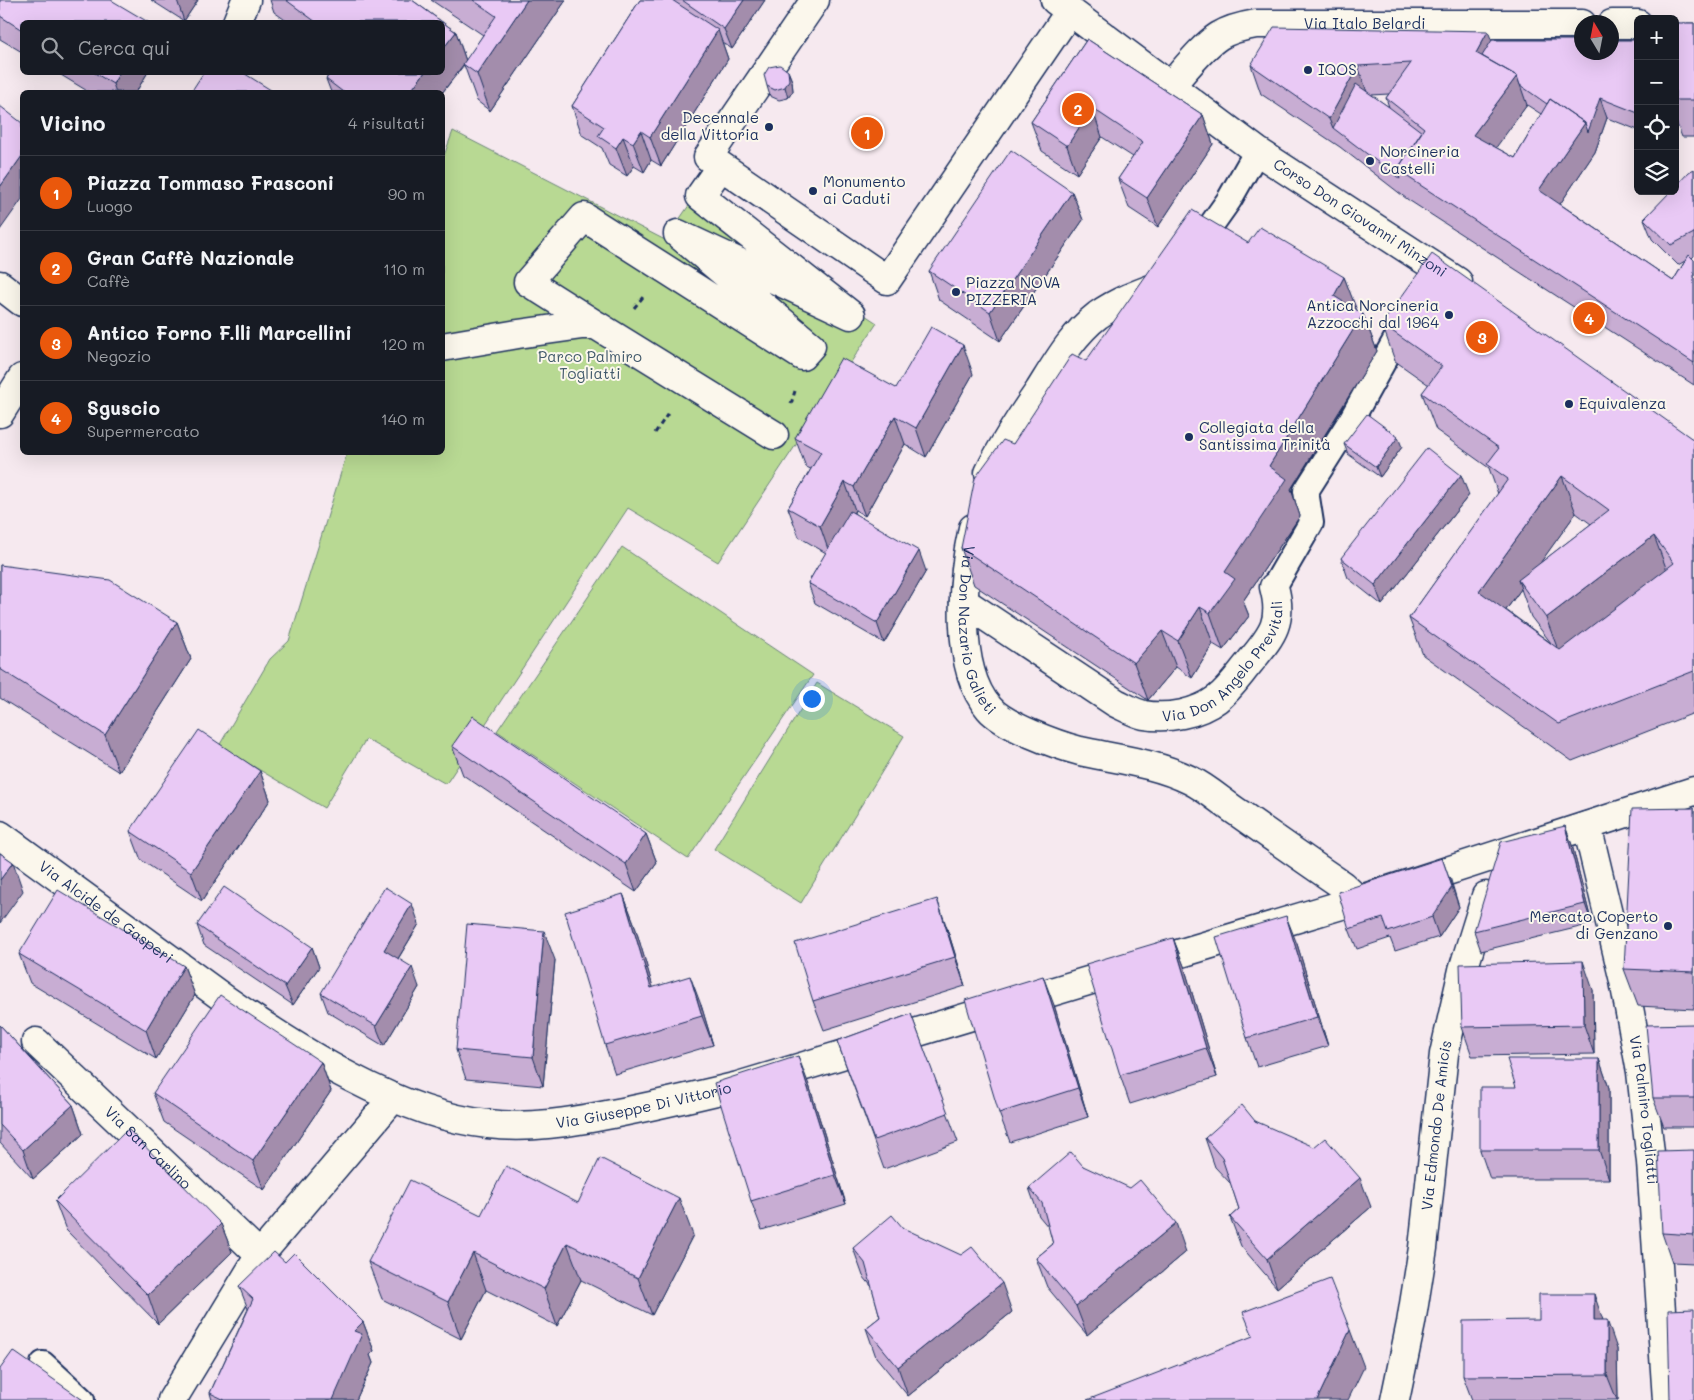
<!DOCTYPE html>
<html lang="it">
<head>
<meta charset="utf-8">
<style>
  :root { --surface:#171b24; --page:#242831; --text:#f1f3f6; --muted:#9ea1a6; --line:#363941; --accent:#ea580c }
  body { margin:0; font-family:Mali,sans-serif; background:var(--page); color:var(--text) }
  .controls { position:absolute; right:15px; top:15px; display:grid; overflow:hidden; border-radius:8px; box-shadow:0 5px 20px #0002 }
  .controls button { width:45px; height:45px; display:grid; place-items:center; padding:0; border:0; border-bottom:1px solid var(--line); background:var(--surface); color:var(--text); font:25px sans-serif }
  .compass { position:absolute; left:1574px; top:15px; width:45px; height:45px; border-radius:50%; background:var(--surface); box-shadow:0 5px 20px #0002; rotate:350deg }
  .you { position:absolute; left:811px; top:698px; width:18px; height:18px; margin:-12px; border:4px solid #fff; border-radius:50%; background:#1a73e8; box-shadow:0 0 0 8px #1a73e833 }
  .badge { display:grid; place-items:center; width:32px; height:32px; border-radius:50%; background:var(--accent); color:#fff; font-size:16px; font-weight:700 }
  .pin { position:absolute; translate:-50% -50%; border:2px solid #fff; box-shadow:0 1px 5px #0006 }
  .list { margin:0; padding:0; list-style:none }
  h2 { display:flex; justify-content:space-between; align-items:center; height:65px; margin:0; padding:0 20px; font-size:21px }
  h2 small { font-size:16px; font-weight:400; color:var(--muted) }
  .list li { display:grid; grid-template-columns:32px 1fr auto; gap:15px; align-items:center; box-sizing:border-box; height:75px; padding:0 20px; border-top:1px solid var(--line) }
  .list b { display:block; font-size:19px; white-space:nowrap }
  .list p { margin:0; font-size:16px; white-space:nowrap; color:var(--muted) }
  .list em { font-size:16px; font-style:normal; color:var(--muted) }
  .icon { flex:none; width:28px; height:28px; fill:none; stroke:currentColor; stroke-width:2; stroke-linecap:round; stroke-linejoin:round }
  .map { position:relative; flex:none; width:1694px; height:1400px; overflow:hidden }
  .search { position:absolute; background:var(--surface); box-shadow:0 5px 20px #0002; left:20px; top:20px; width:425px; height:55px; display:flex; align-items:center; gap:12px; box-sizing:border-box; padding:0 18px; border-radius:8px; color:var(--muted); font-size:19px }
  .panel { position:absolute; background:var(--surface); box-shadow:0 5px 20px #0002; left:20px; top:90px; width:425px; height:365px; border-radius:8px }
  .map>svg:first-child { display:block }
  .green { fill:#b8d993; stroke:#6a8478 }
  .lines { fill:none; stroke-linecap:round; stroke-linejoin:round }
  .service-casing { stroke:#1b2f5e; stroke-width:28 }
  .pedestrian-casing { stroke:#1b2f5e; stroke-width:31 }
  .minor-casing { stroke:#1b2f5e; stroke-width:31 }
  .tertiary-casing { stroke:#1b2f5e; stroke-width:31 }
  .primary-casing { stroke:#1b2f5e; stroke-width:31 }
  .path { stroke:#1b2f5e; stroke-width:3; stroke-dasharray:5 4; stroke-linecap:butt }
  .service { stroke:#fbf7ec; stroke-width:24 }
  .pedestrian { stroke:#fbf7ec; stroke-width:28 }
  .minor { stroke:#fbf7ec; stroke-width:28 }
  .tertiary { stroke:#fbf7ec; stroke-width:28 }
  .primary { stroke:#fbf7ec; stroke-width:28 }
  .wall { fill:#c8add3; stroke:#1b2f5e; fill-rule:evenodd }
  .shaded-wall { fill:#a38dac; stroke:#1b2f5e }
  .building { fill:#e9c9f5; stroke:#1b2f5e; fill-rule:evenodd }
  .poi-dot { fill:#1b2f5e; stroke:#fbf7ec; stroke-width:2 }
  .labels { text-anchor:middle; stroke-width:4; stroke-linejoin:round; paint-order:stroke }
  .street-label { font-size:15px; fill:#1b2f5e; stroke:#fbf7ec }
  .poi-label { font-size:15px; fill:#1b2f5e; stroke:#fbf7ec; text-anchor:start }
  .park-label { font-size:15px; fill:#425a6b; stroke:#fbf7ec }
</style>
</head>
<body>
<div class="map">
<svg width="1694" height="1400" viewBox="0 0 1694 1400">
  <rect width="100%" height="100%" fill="#f6e9ef"/>
  <filter id="ink" filterUnits="userSpaceOnUse"><feTurbulence type="fractalNoise" baseFrequency=".02" numOctaves="2"/><feDisplacementMap in="SourceGraphic" scale="10" xChannelSelector="R" yChannelSelector="G"/><feConvolveMatrix kernelMatrix="1 2 1 2 8 2 1 2 1" color-interpolation-filters="sRGB"/></filter>
  <g filter="url(#ink)">
    <path class="green" d="M453,131L665,240L692,201L877,323L718,562L628,508L446,784L366,739L324,808L219,746L270,659L289,641L347,453L442,452V161Z
      M622,547L813,675L688,859L497,731Z
      M817,683L904,736L801,903L714,849Z"/>
    <g class="lines">
      <g class="service-casing">
        <path id="service" d="M1195,248L1229,200L1257,151
          M1274,587L1311,523L1306,491L1351,420L1407,319
          M43,1364L82,1400"/>
      </g>
      <g class="pedestrian-casing">
        <path id="pedestrian" d="M815,0L708,157L887,280L1070,11
          M596,325L528,282L584,217L802,356L811,346L678,234L851,315L700,196L721,166
          M442,347L518,334L582,325H596L774,435"/>
      </g>
      <g class="minor-casing">
        <g id="minor">
          <path d="M237,22L246,0"/>
          <path d="M1612,24H1638"/>
          <path id="s1" d="M1170,86C1183,72 1203,46 1219,36C1230,29 1244,26 1256,24H1582"/>
          <path d="M0,285L22,302"/>
          <path d="M0,413L22,378"/>
          <path d="M989,473C1003,444 1021,417 1039,391C1056,364 1072,335 1098,315C1119,300 1143,292 1167,283"/>
          <path id="s2" d="M973,528C962,577 954,668 989,708C1004,726 1057,745 1080,751C1117,759 1155,763 1190,780C1207,788 1223,803 1240,814C1274,838 1308,862 1342,885L1358,900"/>
          <path id="s3" d="M964,602L1116,703C1125,707 1134,713 1144,715C1168,719 1197,714 1217,699C1230,689 1239,675 1250,662C1271,636 1284,623 1274,587"/>
          <path id="s4" d="M1587,826L1624,981L1641,1072L1651,1162L1667,1400"/>
          <path id="s5" d="M36,1042L260,1255"/>
          <path id="s6" d="M1395,1400L1411,1323L1423,1248L1444,1054L1463,970L1486,896"/>
        </g>
      </g>
      <g class="tertiary-casing">
        <g id="tertiary">
          <path id="s7" d="M0,835L226,1000C298,1050 399,1115 488,1124C529,1129 571,1122 612,1114C654,1106 696,1096 738,1086L1358,900L1694,791"/>
          <path d="M172,1400L260,1255L393,1098"/>
        </g>
      </g>
      <g class="primary-casing">
        <g id="primary">
          <path id="s8" d="M1055,0L1257,151L1458,282"/>
        </g>
      </g>
      <path class="path" d="M634,308L643,297
        M791,404L795,391
        M655,433L669,412"/>
      <use href="#service" class="service"/>
      <use href="#pedestrian" class="pedestrian"/>
      <use href="#minor" class="minor"/>
      <use href="#tertiary" class="tertiary"/>
      <use href="#primary" class="primary"/>
    </g>
    <path class="wall" d="M0,0L22,22V52L0,39Z
      M151,0H198L184,21Z
      M270,0H412L456,32L466,61L483,35L431,0H566L490,111L477,101L464,65L442,93L331,92L326,79L331,72H442V22H288L274,12Z
      M640,0H765L732,49L722,42L728,59L661,166L651,160L644,172L634,166L627,176L609,165L602,148L582,135L572,106Z
      M1675,23H1694V137H1682L1675,119Z
      M1087,39L1203,115L1213,144L1158,227L1129,208L1118,179L1133,157L1102,137L1077,174L1042,151L1031,122Z
      M1492,40H1638V130L1607,118L1595,152L1560,204L1673,281L1685,261L1678,265L1652,239L1644,219L1694,169V256L1692,258L1694,260V385L1407,199L1340,147L1261,94L1251,65ZM1389,94L1386,98L1389,107L1371,95ZM1527,105L1541,114L1515,158L1495,147Z
      M788,71L792,81L793,91L788,98L779,100L770,96L767,86Z
      M56,72H148L136,92H89Z
      M1072,192L1083,220L1000,341L939,300L929,271Z
      M1248,243L1344,277L1356,310L1363,314L1377,351L1291,489L1300,516L1243,601L1249,616L1223,650L1213,644L1192,678L1176,667L1148,700L974,585L961,548L1013,444L1086,361Z
      M1382,324L1694,440V713L1572,761L1423,655L1409,618L1498,494L1489,468L1436,430L1422,393L1429,385L1395,361ZM1576,513L1591,524L1539,564ZM1521,589L1531,617L1551,643L1506,610Z
      M973,374L926,457L905,444L865,516L855,510L854,513L926,571L884,643L815,603L808,583L826,553L799,537L788,508L811,469L806,467L795,438L896,388Z
      M1344,444L1402,447L1380,477L1348,454Z
      M1469,495L1382,605L1348,578L1341,558Z
      M0,565L177,622L191,659L119,772L0,698Z
      M452,746L646,834L657,863L636,892L463,775Z
      M260,771L270,800L202,901L141,860L130,831Z
      M1694,808V1009L1638,1006L1624,969Z
      M1565,826L1572,845L1592,924L1481,951L1474,931Z
      M1450,877L1459,907L1439,937L1395,951L1390,938L1357,949L1349,929Z
      M623,894L634,923L653,988L701,1005L713,1045L615,1074L605,1045Z
      M419,924L398,959L419,987L384,1046L328,1012L321,993Z
      M197,925L312,947L319,967L293,1005L204,945Z
      M947,928L965,986L824,1030L813,1001Z
      M1173,938L1184,966L1217,1077L1130,1104L1120,1075Z
      M1297,944L1328,1046L1257,1067L1247,1038Z
      M19,954L184,966L195,995L156,1059L30,983Z
      M555,960L543,1086L466,1079L456,1050Z
      M1593,990L1594,1054L1472,1056L1462,1027Z
      M1054,1005L1088,1117L1010,1142L999,1113Z
      M911,1014L958,1142L884,1169L837,1041Z
      M1694,1024V1127H1664L1653,1098Z
      M0,1025L73,1105L83,1134L33,1179L0,1143Z
      M1599,1059L1609,1088V1179H1490L1480,1150L1516,1087Z
      M321,1062L331,1091L264,1190L164,1122L153,1093Z
      M809,1085L846,1204L762,1230L751,1201Z
      M1255,1121L1371,1207L1277,1288L1241,1246L1230,1217L1239,1209L1231,1184L1215,1167L1205,1138Z
      M1694,1150V1263L1672,1262L1662,1233Z
      M1083,1166L1186,1252L1087,1335L1047,1287L1036,1258L1053,1244L1049,1228L1039,1216L1029,1188Z
      M55,1201L221,1224L232,1252L158,1324L66,1230Z
      M578,1203L693,1235L652,1315L581,1280L557,1326L486,1290L461,1339L382,1299L368,1262L481,1215Z
      M903,1228L1012,1312L908,1396L876,1357L866,1328L880,1317L872,1287L863,1276L853,1248Z
      M285,1262L363,1322L374,1351L370,1355L373,1363L356,1400H212L210,1393L248,1309L239,1286Z
      M1603,1320L1617,1349L1618,1400H1472L1463,1376Z"/>
    <path class="shaded-wall" d="M177,0H198L184,21Z
      M527,0H566L490,111L477,74Z
      M744,0H765L732,49L724,29Z
      M718,30L728,59L661,166L650,137Z
      M1488,31L1499,60L1493,70L1476,53Z
      M456,32L466,61L442,93L410,92L425,72H442V50Z
      M1358,66L1368,95L1333,128L1329,119Z
      M788,71L792,81L793,91L788,98L785,87Z
      M120,72H148L136,92H116L113,84Z
      M1517,76L1527,105L1484,164L1473,135Z
      M1600,98L1607,118L1595,152L1550,219L1539,190L1585,123Z
      M1092,108L1102,137L1077,174L1067,146Z
      M1203,115L1213,144L1158,227L1147,198Z
      M641,131L651,160L644,172L633,143Z
      M623,137L634,166L627,176L616,148Z
      M22,156V199L0,230V187Z
      M1072,192L1083,220L1000,341L990,312Z
      M1344,277L1358,313L1334,296Z
      M1363,314L1377,351L1291,489L1300,516L1243,601L1249,616L1223,650L1210,613L1225,572L1269,466Z
      M963,345L973,374L926,457L916,428Z
      M895,416L905,444L865,516L854,487Z
      M1398,437L1402,447L1380,477L1376,467Z
      M1461,475L1469,495L1382,605L1375,585Z
      M1562,476L1576,513L1523,587L1518,580L1521,589L1493,628L1479,591Z
      M845,482L855,510L830,555L820,526Z
      M1654,536L1668,573L1560,655L1546,618Z
      M919,551L926,571L884,643L877,623Z
      M1200,607L1213,644L1192,678L1178,641Z
      M177,622L191,659L119,772L105,735Z
      M1162,631L1176,667L1148,700L1134,663Z
      M260,771L270,800L202,901L191,872Z
      M1565,826L1572,845L1592,924L1585,904Z
      M646,834L657,863L636,892L626,864Z
      M1442,858L1459,907L1439,937L1432,917Z
      M13,862L23,891L0,923V880Z
      M623,894L634,923L662,1017L651,988Z
      M937,899L947,928L965,986L955,957Z
      M412,904L419,924L391,970L384,950Z
      M1286,916L1297,944L1328,1046L1317,1017Z
      M544,931L555,960L543,1086L533,1057Z
      M1173,938L1184,966L1217,1077L1206,1048Z
      M312,947L319,967L293,1005L285,986Z
      M1583,961L1593,990L1594,1054L1584,1025Z
      M184,966L195,995L156,1059L146,1030Z
      M412,967L419,987L384,1046L376,1026Z
      M690,976L701,1005L713,1045L702,1016Z
      M1043,976L1054,1005L1088,1117L1078,1088Z
      M798,1056L809,1085L846,1204L835,1175Z
      M1599,1059L1609,1088V1179L1599,1150Z
      M321,1062L331,1091L264,1190L253,1161Z
      M73,1105L83,1134L33,1179L23,1150Z
      M1360,1178L1371,1207L1277,1288L1267,1259Z
      M679,1198L693,1235L652,1315L638,1278Z
      M1176,1223L1186,1252L1087,1335L1076,1306Z
      M221,1224L232,1252L158,1324L148,1295Z
      M567,1243L581,1280L557,1326L544,1289Z
      M473,1253L486,1290L461,1339L448,1302Z
      M1002,1283L1012,1312L908,1396L898,1367Z
      M1594,1294L1604,1323L1594,1320Z
      M1607,1320L1617,1349L1618,1400H1617L1607,1375Z
      M363,1322L374,1351L370,1355L373,1363L356,1400H333L354,1331Z
      M1350,1330L1364,1367L1348,1400H1317Z"/>
    <path class="building" d="M0,0H111L148,22H22V30L0,16Z
      M286,0H412L456,32L442,50V22H316Z
      M473,0H527L477,74L463,64L496,16Z
      M640,0H672L718,30L650,137L641,131L633,143L623,137L616,148L598,136L604,127L572,106Z
      M682,0H744L724,29Z
      M1675,23H1694V100H1675Z
      M1274,27L1488,31L1476,53L1517,76L1473,135L1515,158L1550,99L1585,123L1539,190L1673,281L1689,255L1694,260V363L1397,170L1424,128L1386,98L1411,63L1358,66L1329,119L1251,65Z
      M1087,39L1203,115L1147,198L1118,179L1143,142L1092,108L1067,146L1031,122Z
      M1492,40H1582V52H1612V40H1638V113L1600,98L1588,132L1585,123L1550,99L1547,104L1520,85L1517,76L1482,56Z
      M780,65L788,71L789,80L785,87L775,90L767,86L764,75L769,67Z
      M93,72H120L113,84Z
      M204,72H242L274,92H191Z
      M331,72H425L410,92H343L326,79Z
      M1356,84L1389,107L1422,132L1397,170L1400,179L1333,128Z
      M0,106L22,123V156L0,187Z
      M1011,150L1072,192L990,312L929,271Z
      M1694,169V233L1671,245L1644,219L1671,191H1675V187L1689,172Z
      M1192,210L1248,243L1260,227L1344,277L1334,296L1363,314L1269,466L1287,479L1225,572L1235,579L1210,613L1200,607L1178,641L1162,631L1134,663L961,548L975,478L1003,440L1013,444L1072,354L1086,361Z
      M1432,254L1694,440V671L1559,724L1409,618L1508,479L1487,464L1499,448L1422,393L1442,366L1382,324ZM1562,476L1609,510L1518,580L1546,618L1654,536L1674,563L1560,650L1479,591Z
      M931,327L963,345L916,428L895,416L854,487L845,482L820,526L788,508L821,452L795,438L841,358L896,388Z
      M1367,414L1398,437L1376,467L1344,444Z
      M1427,448L1461,475L1375,585L1341,558Z
      M850,511L919,551L877,623L808,583Z
      M0,565L110,580L177,622L105,735L0,669Z
      M473,716L646,834L626,864L452,746Z
      M199,730L260,771L191,872L130,831Z
      M1694,808V972L1624,969L1632,809Z
      M1565,826L1585,904L1474,931L1501,842Z
      M0,853L13,862L0,880Z
      M1442,858L1452,887L1432,917L1388,932L1383,918L1349,929L1338,892Z
      M224,887L312,947L285,986L197,925Z
      M385,887L412,904L384,950L412,967L376,1026L321,993Z
      M58,890L184,966L146,1030L19,954Z
      M623,894L651,988L690,976L702,1016L605,1045L565,912Z
      M937,899L955,957L813,1001L795,943Z
      M1286,916L1317,1017L1247,1038L1216,937Z
      M467,924L544,931L533,1057L456,1050Z
      M1173,938L1206,1048L1120,1075L1086,964Z
      M1583,961L1584,1025L1462,1027L1460,964Z
      M1043,976L1078,1088L999,1113L965,1000Z
      M220,995L321,1062L253,1161L153,1093Z
      M911,1014L948,1113L874,1140L837,1041Z
      M1694,1024V1098H1653L1646,1025Z
      M0,1025L73,1105L23,1150L0,1125Z
      M798,1056L835,1175L751,1201L714,1083Z
      M1507,1059H1599V1150H1480V1087H1516Z
      M1242,1105L1255,1121L1314,1147L1325,1138L1360,1178L1267,1259L1230,1217L1239,1209L1222,1158L1205,1138Z
      M128,1129L221,1224L148,1295L55,1201Z
      M1694,1150V1235L1662,1233L1658,1151Z
      M1071,1152L1083,1166L1130,1188L1140,1180L1176,1223L1076,1306L1036,1258L1053,1244L1042,1203L1029,1188Z
      M600,1158L679,1198L638,1278L567,1243L544,1289L473,1253L448,1302L368,1262L410,1180L481,1215L506,1166L578,1203Z
      M892,1215L903,1228L961,1255L972,1247L1002,1283L898,1367L866,1328L880,1317L865,1263L853,1248Z
      M274,1252L285,1262L294,1253L363,1322L354,1331L362,1334L333,1400H225L210,1393L253,1299L239,1286Z
      M1330,1279L1350,1330L1317,1400H1087L1253,1336L1243,1312Z
      M1539,1294H1594V1320H1607V1375L1463,1376V1321L1539,1320Z
      M1694,1309V1400H1670L1668,1310Z
      M13,1351L83,1400H0V1369Z"/>
  </g>
  <g class="poi-dot">
    <circle cx="1308" cy="70" r="5"/>
    <circle cx="769" cy="127" r="5"/>
    <circle cx="1370" cy="161" r="5"/>
    <circle cx="813" cy="191" r="5"/>
    <circle cx="956" cy="292" r="5"/>
    <circle cx="1449" cy="315" r="5"/>
    <circle cx="1569" cy="404" r="5"/>
    <circle cx="1189" cy="437" r="5"/>
    <circle cx="1668" cy="926" r="5"/>
  </g>
  <g class="labels">
    <g class="street-label">
      <text dy="5" stroke="none"><textPath href="#s1" startOffset="218">Via Italo Belardi</textPath></text>
      <text dy="5" stroke="none"><textPath href="#s8" startOffset="375">Corso Don Giovanni Minzoni</textPath></text>
      <text dy="5" stroke="none"><textPath href="#s2" startOffset="105">Via Don Nazario Galieti</textPath></text>
      <text dy="5" stroke="none"><textPath href="#s3" startOffset="320">Via Don Angelo Previtali</textPath></text>
      <text dy="5" stroke="none"><textPath href="#s7" startOffset="131">Via Alcide de Gasperi</textPath></text>
      <text dy="5" stroke="none"><textPath href="#s7" startOffset="730">Via Giuseppe Di Vittorio</textPath></text>
      <text dy="5" stroke="none"><textPath href="#s4" startOffset="290">Via Palmiro Togliatti</textPath></text>
      <text dy="5" stroke="none"><textPath href="#s6" startOffset="278">Via Edmondo De Amicis</textPath></text>
      <text dy="5" stroke="none"><textPath href="#s5" startOffset="154">Via San Carlino</textPath></text>
    </g>
    <g class="poi-label">
      <text x="1318" y="75">IQOS</text>
      <text x="759" y="123" text-anchor="end">Decennale<tspan x="759" dy="17">della Vittoria</tspan></text>
      <text x="1380" y="157">Norcineria<tspan x="1380" dy="17">Castelli</tspan></text>
      <text x="823" y="187">Monumento<tspan x="823" dy="17">ai Caduti</tspan></text>
      <text x="966" y="288">Piazza NOVA<tspan x="966" dy="17">PIZZERIA</tspan></text>
      <text x="1439" y="311" text-anchor="end">Antica Norcineria<tspan x="1439" dy="17">Azzocchi dal 1964</tspan></text>
      <text x="1579" y="409">Equivalenza</text>
      <text x="1199" y="433">Collegiata della<tspan x="1199" dy="17">Santissima Trinità</tspan></text>
      <text x="1658" y="922" text-anchor="end">Mercato Coperto<tspan x="1658" dy="17">di Genzano</tspan></text>
    </g>
    <g class="park-label">
      <text x="590" y="362">Parco Palmiro<tspan x="590" dy="17">Togliatti</tspan></text>
    </g>
  </g>
</svg>
<div class="controls">
<button>+</button>
<button>−</button>
<button><svg class="icon" aria-label="locate" viewBox="0 0 24 24"><circle cx="12" cy="12" r="6"/><path d="M12 2v4M12 18v4M2 12h4M18 12h4"/></svg></button>
<button><svg class="icon" aria-label="layers" viewBox="0 0 24 24"><path d="M12 4l9 5-9 5-9-5zM3 14l9 5 9-5"/></svg></button>
</div>
<svg class="compass" viewBox="-18 -18 36 36"><path d="M0-13l5 13h-10z" fill="#e53935"/><path d="M0 13l5-13h-10z" fill="#9ea1a6"/></svg>
<div class="you"></div>
<div class="pin badge" style="left:867px;top:133px">1</div>
<div class="pin badge" style="left:1078px;top:109px">2</div>
<div class="pin badge" style="left:1482px;top:337px">3</div>
<div class="pin badge" style="left:1589px;top:318px">4</div>
<div class="search"><svg class="icon" aria-label="search" viewBox="0 0 24 24"><circle cx="10" cy="10" r="6"/><path d="M15 15l6 6"/></svg>Cerca qui</div>
<section class="panel">
<h2>Vicino<small>4 risultati</small></h2>
<ul class="list">
<li><span class="badge">1</span><div><b>Piazza Tommaso Frasconi</b><p>Luogo</p></div><em>90 m</em></li>
<li><span class="badge">2</span><div><b>Gran Caffè Nazionale</b><p>Caffè</p></div><em>110 m</em></li>
<li><span class="badge">3</span><div><b>Antico Forno F.lli Marcellini</b><p>Negozio</p></div><em>120 m</em></li>
<li><span class="badge">4</span><div><b>Sguscio</b><p>Supermercato</p></div><em>140 m</em></li>
</ul>
</section>
</div>
</body>
</html>
